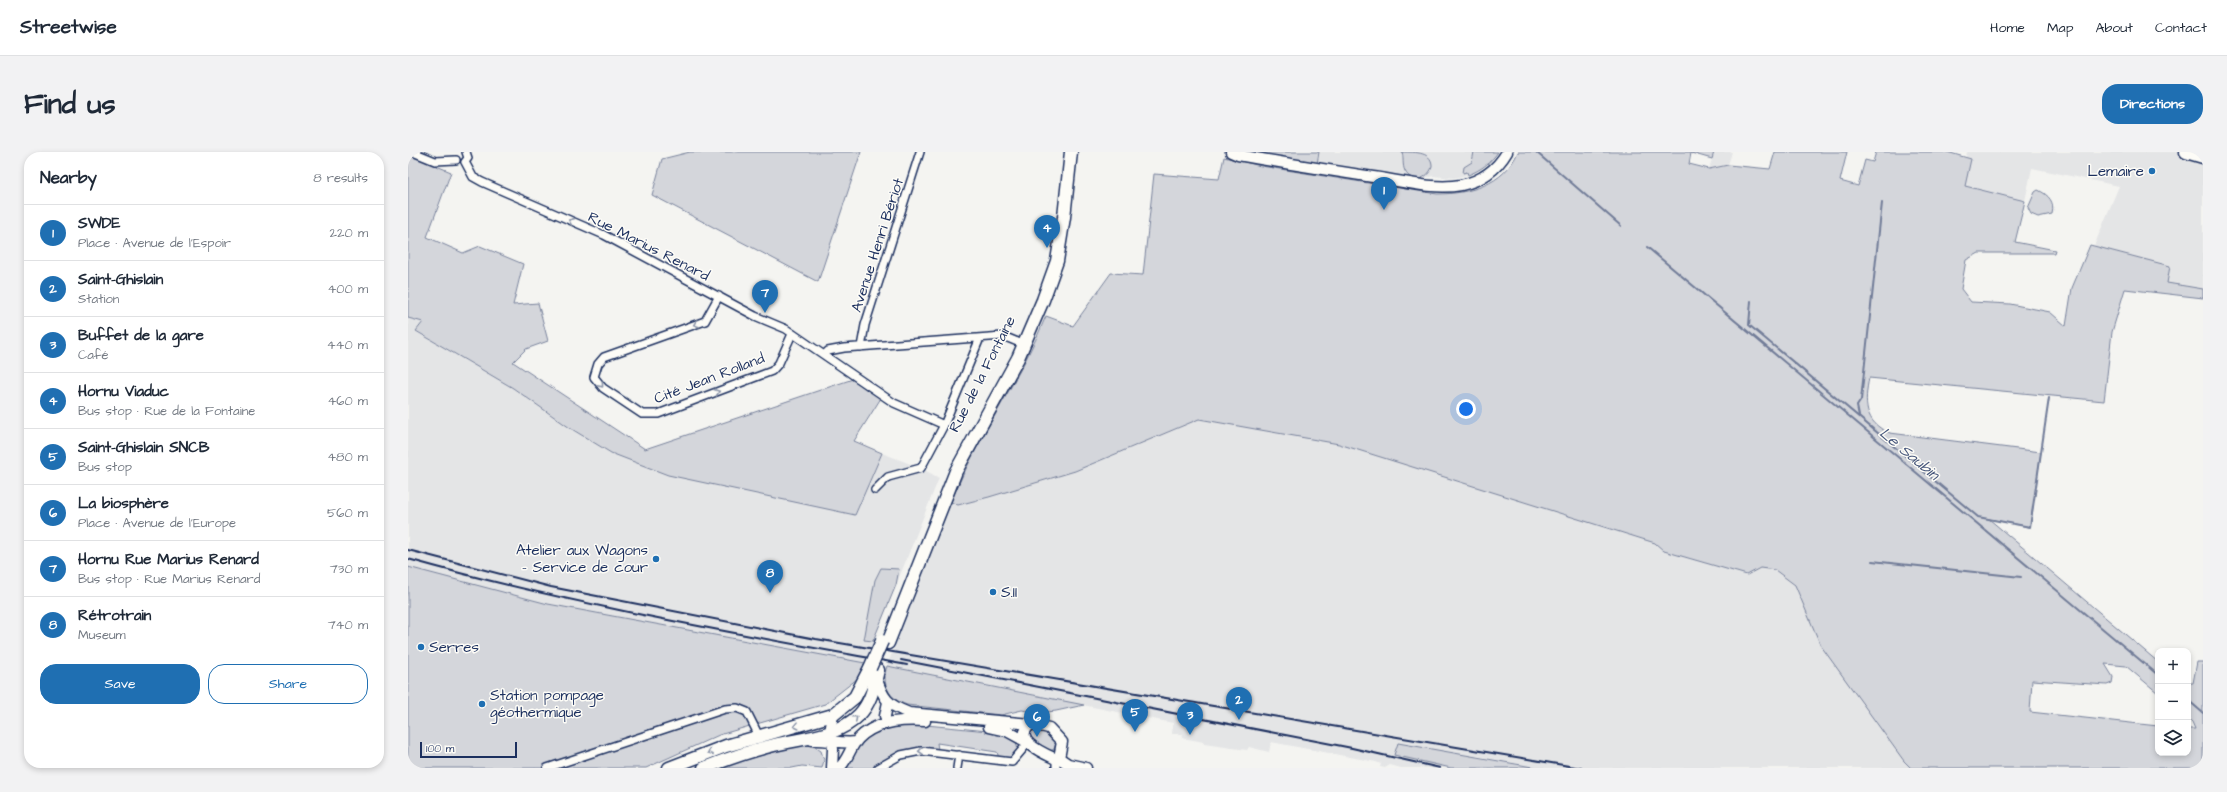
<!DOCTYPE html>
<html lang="en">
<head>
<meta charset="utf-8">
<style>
  :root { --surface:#fff; --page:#f2f2f3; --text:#1f2937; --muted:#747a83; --line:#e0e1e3; --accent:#1f6fb2 }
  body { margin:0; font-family:"Architects Daughter",sans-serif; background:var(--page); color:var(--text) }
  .controls { position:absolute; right:12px; bottom:12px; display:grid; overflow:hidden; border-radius:8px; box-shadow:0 2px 6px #0003 }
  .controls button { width:36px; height:36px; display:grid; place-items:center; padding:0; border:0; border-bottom:1px solid var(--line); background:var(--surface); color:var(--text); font:20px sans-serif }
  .scale { position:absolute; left:12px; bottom:10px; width:97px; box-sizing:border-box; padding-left:4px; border:2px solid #1b2f5e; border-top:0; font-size:11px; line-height:14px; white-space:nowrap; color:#1b2f5e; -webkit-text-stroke:3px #fdfcf7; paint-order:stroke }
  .you { position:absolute; left:1058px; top:257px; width:14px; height:14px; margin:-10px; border:3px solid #fff; border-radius:50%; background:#1a73e8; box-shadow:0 0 0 6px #1a73e833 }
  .badge { display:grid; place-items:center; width:26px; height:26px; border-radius:50%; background:var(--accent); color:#fff; font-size:13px; font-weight:700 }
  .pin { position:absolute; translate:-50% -33px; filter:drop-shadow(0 1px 2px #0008) }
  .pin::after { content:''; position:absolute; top:21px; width:14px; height:12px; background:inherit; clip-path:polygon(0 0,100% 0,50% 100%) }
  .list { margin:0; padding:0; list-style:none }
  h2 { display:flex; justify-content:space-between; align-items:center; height:52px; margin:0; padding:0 16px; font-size:17px }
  h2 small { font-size:13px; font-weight:400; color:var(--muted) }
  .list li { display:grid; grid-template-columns:26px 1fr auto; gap:12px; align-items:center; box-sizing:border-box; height:56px; padding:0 16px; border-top:1px solid var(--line) }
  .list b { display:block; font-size:15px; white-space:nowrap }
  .list p { margin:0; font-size:13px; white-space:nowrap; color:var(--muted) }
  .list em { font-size:13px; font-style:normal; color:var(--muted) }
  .actions { display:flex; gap:8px; padding:12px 16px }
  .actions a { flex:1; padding:9px 0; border:1px solid var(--accent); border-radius:16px; text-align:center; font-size:14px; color:var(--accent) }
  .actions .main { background:var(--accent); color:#fff }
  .icon { flex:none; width:22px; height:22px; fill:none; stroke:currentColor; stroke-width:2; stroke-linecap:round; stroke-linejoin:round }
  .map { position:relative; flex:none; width:1795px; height:616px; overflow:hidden; border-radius:16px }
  header { display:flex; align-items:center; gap:24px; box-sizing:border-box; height:56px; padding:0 20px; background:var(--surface); border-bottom:1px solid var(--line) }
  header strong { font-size:19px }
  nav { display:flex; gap:22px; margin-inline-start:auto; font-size:14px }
  .intro { display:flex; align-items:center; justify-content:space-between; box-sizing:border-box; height:96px; padding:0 24px }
  h1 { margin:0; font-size:28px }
  .button { padding:10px 18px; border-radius:16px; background:var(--accent); color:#fff; font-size:14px; font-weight:700 }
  main { display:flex; gap:24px; padding:0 24px }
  aside { flex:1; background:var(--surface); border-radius:16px; box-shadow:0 2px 6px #0003 }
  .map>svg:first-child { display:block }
  .built { fill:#e4e5e6 }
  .green { fill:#d4d6db; stroke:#78829c }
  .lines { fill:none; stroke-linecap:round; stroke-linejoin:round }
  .stream { stroke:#717c98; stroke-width:2 }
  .street-casing { stroke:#1b2f5e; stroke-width:10 }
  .secondary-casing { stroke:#1b2f5e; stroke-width:13 }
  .primary-casing { stroke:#1b2f5e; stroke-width:15 }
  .street { stroke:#fdfcf7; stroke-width:7 }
  .secondary { stroke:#fdfcf7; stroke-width:10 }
  .primary { stroke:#fdfcf7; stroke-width:12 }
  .rail { stroke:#1b2f5e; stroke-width:2 }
  .primary-bridge-casing { stroke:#1b2f5e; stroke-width:15; stroke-linecap:butt }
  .primary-bridge { stroke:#fdfcf7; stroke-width:12 }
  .oneway { stroke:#8c96aa }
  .poi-dot { fill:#1f6fb2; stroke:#fdfcf7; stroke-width:1.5 }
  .labels { text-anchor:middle; stroke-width:3; stroke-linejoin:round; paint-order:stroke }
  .poi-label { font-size:15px; fill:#1b2f5e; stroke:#fdfcf7; text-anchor:start }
  .street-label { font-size:15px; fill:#1b2f5e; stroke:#fdfcf7 }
  .water-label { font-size:16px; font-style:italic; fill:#46567b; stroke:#fdfcf7 }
</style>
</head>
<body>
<header>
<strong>Streetwise</strong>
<nav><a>Home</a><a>Map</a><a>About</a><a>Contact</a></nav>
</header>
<div class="intro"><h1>Find us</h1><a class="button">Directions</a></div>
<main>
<aside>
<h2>Nearby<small>8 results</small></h2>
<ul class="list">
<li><span class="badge">1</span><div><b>SWDE</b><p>Place · Avenue de l'Espoir</p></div><em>220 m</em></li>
<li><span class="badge">2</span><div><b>Saint-Ghislain</b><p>Station</p></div><em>400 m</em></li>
<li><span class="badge">3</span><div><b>Buffet de la gare</b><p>Café</p></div><em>440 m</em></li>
<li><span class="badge">4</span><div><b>Hornu Viaduc</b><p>Bus stop · Rue de la Fontaine</p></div><em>460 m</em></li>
<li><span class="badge">5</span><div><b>Saint-Ghislain SNCB</b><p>Bus stop</p></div><em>480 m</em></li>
<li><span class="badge">6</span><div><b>La biosphère</b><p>Place · Avenue de l'Europe</p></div><em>560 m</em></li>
<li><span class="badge">7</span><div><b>Hornu Rue Marius Renard</b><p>Bus stop · Rue Marius Renard</p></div><em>730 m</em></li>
<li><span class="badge">8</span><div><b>Rétrotrain</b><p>Museum</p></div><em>740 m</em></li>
</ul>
<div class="actions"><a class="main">Save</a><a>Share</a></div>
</aside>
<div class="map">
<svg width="1795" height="616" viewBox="0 0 1795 616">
  <rect width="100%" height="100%" fill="#f4f4f1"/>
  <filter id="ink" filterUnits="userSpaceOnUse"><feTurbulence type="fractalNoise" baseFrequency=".025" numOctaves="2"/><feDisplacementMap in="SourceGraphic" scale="8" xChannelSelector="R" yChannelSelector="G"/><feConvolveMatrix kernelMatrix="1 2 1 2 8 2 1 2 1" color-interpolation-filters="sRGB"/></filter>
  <g filter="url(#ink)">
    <path class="built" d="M838,0H1090L1076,15L1060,23L1046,26L1025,24L1011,27Z
      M1306,0H1324L1320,13L1301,17Z
      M1559,0H1795V137L1758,131L1762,114L1686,94L1711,34L1624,16L1617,49L1557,34L1563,7L1558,5Z
      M0,166L16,170L8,179L105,236L162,276L203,301L447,363L474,301L513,316L531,326L457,511L140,452L0,415Z
      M791,267L931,292L1247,391L1256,399L1339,423L1352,416L1367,418L1387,433L1393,447L1496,609L1503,616H1130L1069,604L1060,616H993L982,613L977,616L972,615L973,612L968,610L863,590L861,600L841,595L839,598L796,592V590L774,586L775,582H764L765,571L479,514L543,350L550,353L581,345L667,319Z"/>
    <path class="green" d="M0,0L20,6L19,10L43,20L19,85L55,101L72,94L115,112L105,153L130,151L140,189L118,197L105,210L237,297L445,227L473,246L446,289L474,301L447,363L260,323L203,301L162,276L105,236L8,179L15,170L0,166Z
      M282,0H453L410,130L244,43L254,7Z
      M841,0H911L909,12Z
      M994,0C1008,0 1025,0 1024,15C1020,27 1004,33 997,19C994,13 996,6 994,0Z
      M1066,0H1090C1082,11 1073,18 1060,23L1059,20L1055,21L1056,15L1064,10Z
      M1110,0H1306L1304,7L1283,1L1281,12L1301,17L1320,13L1362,17L1367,0H1439L1432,29L1450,34L1457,8L1465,10L1468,0H1539L1563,7L1557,34L1617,49L1607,90L1647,98L1646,101H1571L1558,108L1553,137L1563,150L1602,152L1642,160L1658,174L1664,136L1682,93L1762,114L1759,131L1795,137V146L1717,137L1704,180L1696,249L1461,226C1456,250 1456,271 1482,281L1633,300L1622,375L1581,367L1750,510V541L1718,514L1697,512L1705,525L1704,531L1699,533L1624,528L1622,560L1750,574V601H1780V577H1787L1784,570L1780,566V531H1785L1789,510H1795V616H1503L1496,609L1413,494L1387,433L1367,418L1352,416L1339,423L1256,399L1247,391L931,292L791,267L667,319L581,345L550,353L543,350C569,285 612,229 638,164L665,174L703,121L735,123L746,22L811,27L816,5L853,14L1029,42C1061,42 1096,33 1110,0Z
      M1630,38C1641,43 1647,50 1644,62L1630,65L1623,62L1620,56L1627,40Z
      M0,415L140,452L457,511L449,527L417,552L311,583L238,616H0Z
      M473,416L491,417L488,433L465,489L456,488L467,428Z
      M479,514L676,553L648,559L630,561L614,558L593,563L499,553C481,547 473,532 479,514Z
      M508,572L590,580L608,589L610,599L602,607L591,606L589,600L529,591L530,597L513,596L495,599L481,605L466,616H438C455,580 471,575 508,572Z
      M626,578L638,581L648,591L646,597L642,599L623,589L622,582Z
      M990,591L1130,616H1043L986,603Z
      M404,593L413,599L416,608L414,616L394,614L384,616H309L386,594Z"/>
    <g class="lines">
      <path class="stream" d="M1128,0L1213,74
        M1239,95L1750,523
        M1343,149L1341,173L1570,365L1622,375L1641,246
        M1451,264L1449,254L1453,248L1474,51
        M1464,409L1613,425
        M1780,548L1795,561"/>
      <g class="street-casing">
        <path id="street" d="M5,0L27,9L48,8
          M57,10L65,25L74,30L196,83L347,164L378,177L486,251L536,273
          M57,10L60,6L58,0
          M311,144L297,169L196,205L190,212L186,225L195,236L234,262H250L364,219L371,211L384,182
          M453,195L457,173L512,0
          M416,203L420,199L436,196L595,184L617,193
          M467,338L480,325L513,316L536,273L572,186
          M139,616L317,557L329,556L339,560L351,584
          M470,616L493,603L513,599L604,610L620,591
          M549,616L551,603
          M648,616V607"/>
      </g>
      <g class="secondary-casing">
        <path id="secondary" d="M823,0L830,3C875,11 920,18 965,25C993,29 1026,38 1053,33C1073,29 1089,17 1099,0
          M468,525C475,546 479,553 501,561L623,572L641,576L654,590L651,606
          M477,564L480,550
          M623,572C603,588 635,601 648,607L651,606
          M581,575L599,579L619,590
          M404,588C419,587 433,592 448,590
          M651,606L660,612L678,616
          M424,616L425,597L422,580L425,563
          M431,616C438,610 441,600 446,592C462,570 491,567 517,569"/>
      </g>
      <g class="primary-casing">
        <path id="primary" d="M1778,0L1795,5
          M480,491L548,319L610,206L635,148L649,109L656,65L663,0
          M261,616L318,594L425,563L447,545L462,516
          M296,616C319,607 342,599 366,593C394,586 430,585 451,563C463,551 466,534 470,518"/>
      </g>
      <use href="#street" class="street"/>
      <use href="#secondary" class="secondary"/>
      <use href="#primary" class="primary"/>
      <path class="rail" d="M0,398L143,435L408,487L1173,616
        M0,407C163,453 332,482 499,513
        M493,508L944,596L1032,616"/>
      <g class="primary-bridge-casing">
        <path id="primary-bridge" d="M462,516L474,489"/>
      </g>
      <use href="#primary-bridge" class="primary-bridge"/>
    </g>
    <defs><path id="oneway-chevron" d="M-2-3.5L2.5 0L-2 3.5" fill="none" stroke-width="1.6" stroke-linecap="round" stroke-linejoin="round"/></defs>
    <g class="oneway">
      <use href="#oneway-chevron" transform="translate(163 69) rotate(-156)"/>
      <use href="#oneway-chevron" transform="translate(288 172) rotate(161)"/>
      <use href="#oneway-chevron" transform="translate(193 233) rotate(49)"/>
      <use href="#oneway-chevron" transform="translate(309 240) rotate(-20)"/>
      <use href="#oneway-chevron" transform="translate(447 566) rotate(-41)"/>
      <use href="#oneway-chevron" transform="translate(388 574) rotate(166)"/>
      <use href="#oneway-chevron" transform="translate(513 599) rotate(175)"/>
      <use href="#oneway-chevron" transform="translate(302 600) rotate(160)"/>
    </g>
  </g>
  <g class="poi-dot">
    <circle cx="1744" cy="19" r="4"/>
    <circle cx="248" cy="407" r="4"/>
    <circle cx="585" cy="440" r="4"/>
    <circle cx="13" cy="495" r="4"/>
    <circle cx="74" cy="552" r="4"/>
  </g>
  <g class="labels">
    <g class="poi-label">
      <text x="1736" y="24" text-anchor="end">Lemaire</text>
      <text x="240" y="403" text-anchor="end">Atelier aux Wagons<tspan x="240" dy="17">- Service de cour</tspan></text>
      <text x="593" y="445">S.II</text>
      <text x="21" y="500">Serres</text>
      <text x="82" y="548">Station pompage<tspan x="82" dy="17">géothermique</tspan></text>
    </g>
    <g class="street-label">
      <text transform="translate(469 93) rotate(-72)" y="5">Avenue Henri Bériot</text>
      <text transform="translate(241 94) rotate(27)" y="5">Rue Marius Renard</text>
      <text transform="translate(574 222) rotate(-63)" y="5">Rue de la Fontaine</text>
      <text transform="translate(301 226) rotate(-21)" y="5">Cité Jean Rolland</text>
    </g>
    <g class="water-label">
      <text transform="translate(1502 301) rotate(40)" y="6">Le Saubin</text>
    </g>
  </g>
</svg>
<div class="controls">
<button>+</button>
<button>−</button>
<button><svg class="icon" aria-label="layers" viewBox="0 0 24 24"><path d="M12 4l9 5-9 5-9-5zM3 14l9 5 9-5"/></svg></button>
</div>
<div class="scale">100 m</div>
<div class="you"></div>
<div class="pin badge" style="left:976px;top:58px">1</div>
<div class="pin badge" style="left:831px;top:568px">2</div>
<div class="pin badge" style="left:782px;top:583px">3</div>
<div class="pin badge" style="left:639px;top:96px">4</div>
<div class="pin badge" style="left:727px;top:580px">5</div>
<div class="pin badge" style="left:629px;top:585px">6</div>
<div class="pin badge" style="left:357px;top:161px">7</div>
<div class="pin badge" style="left:362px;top:441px">8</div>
</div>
</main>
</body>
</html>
